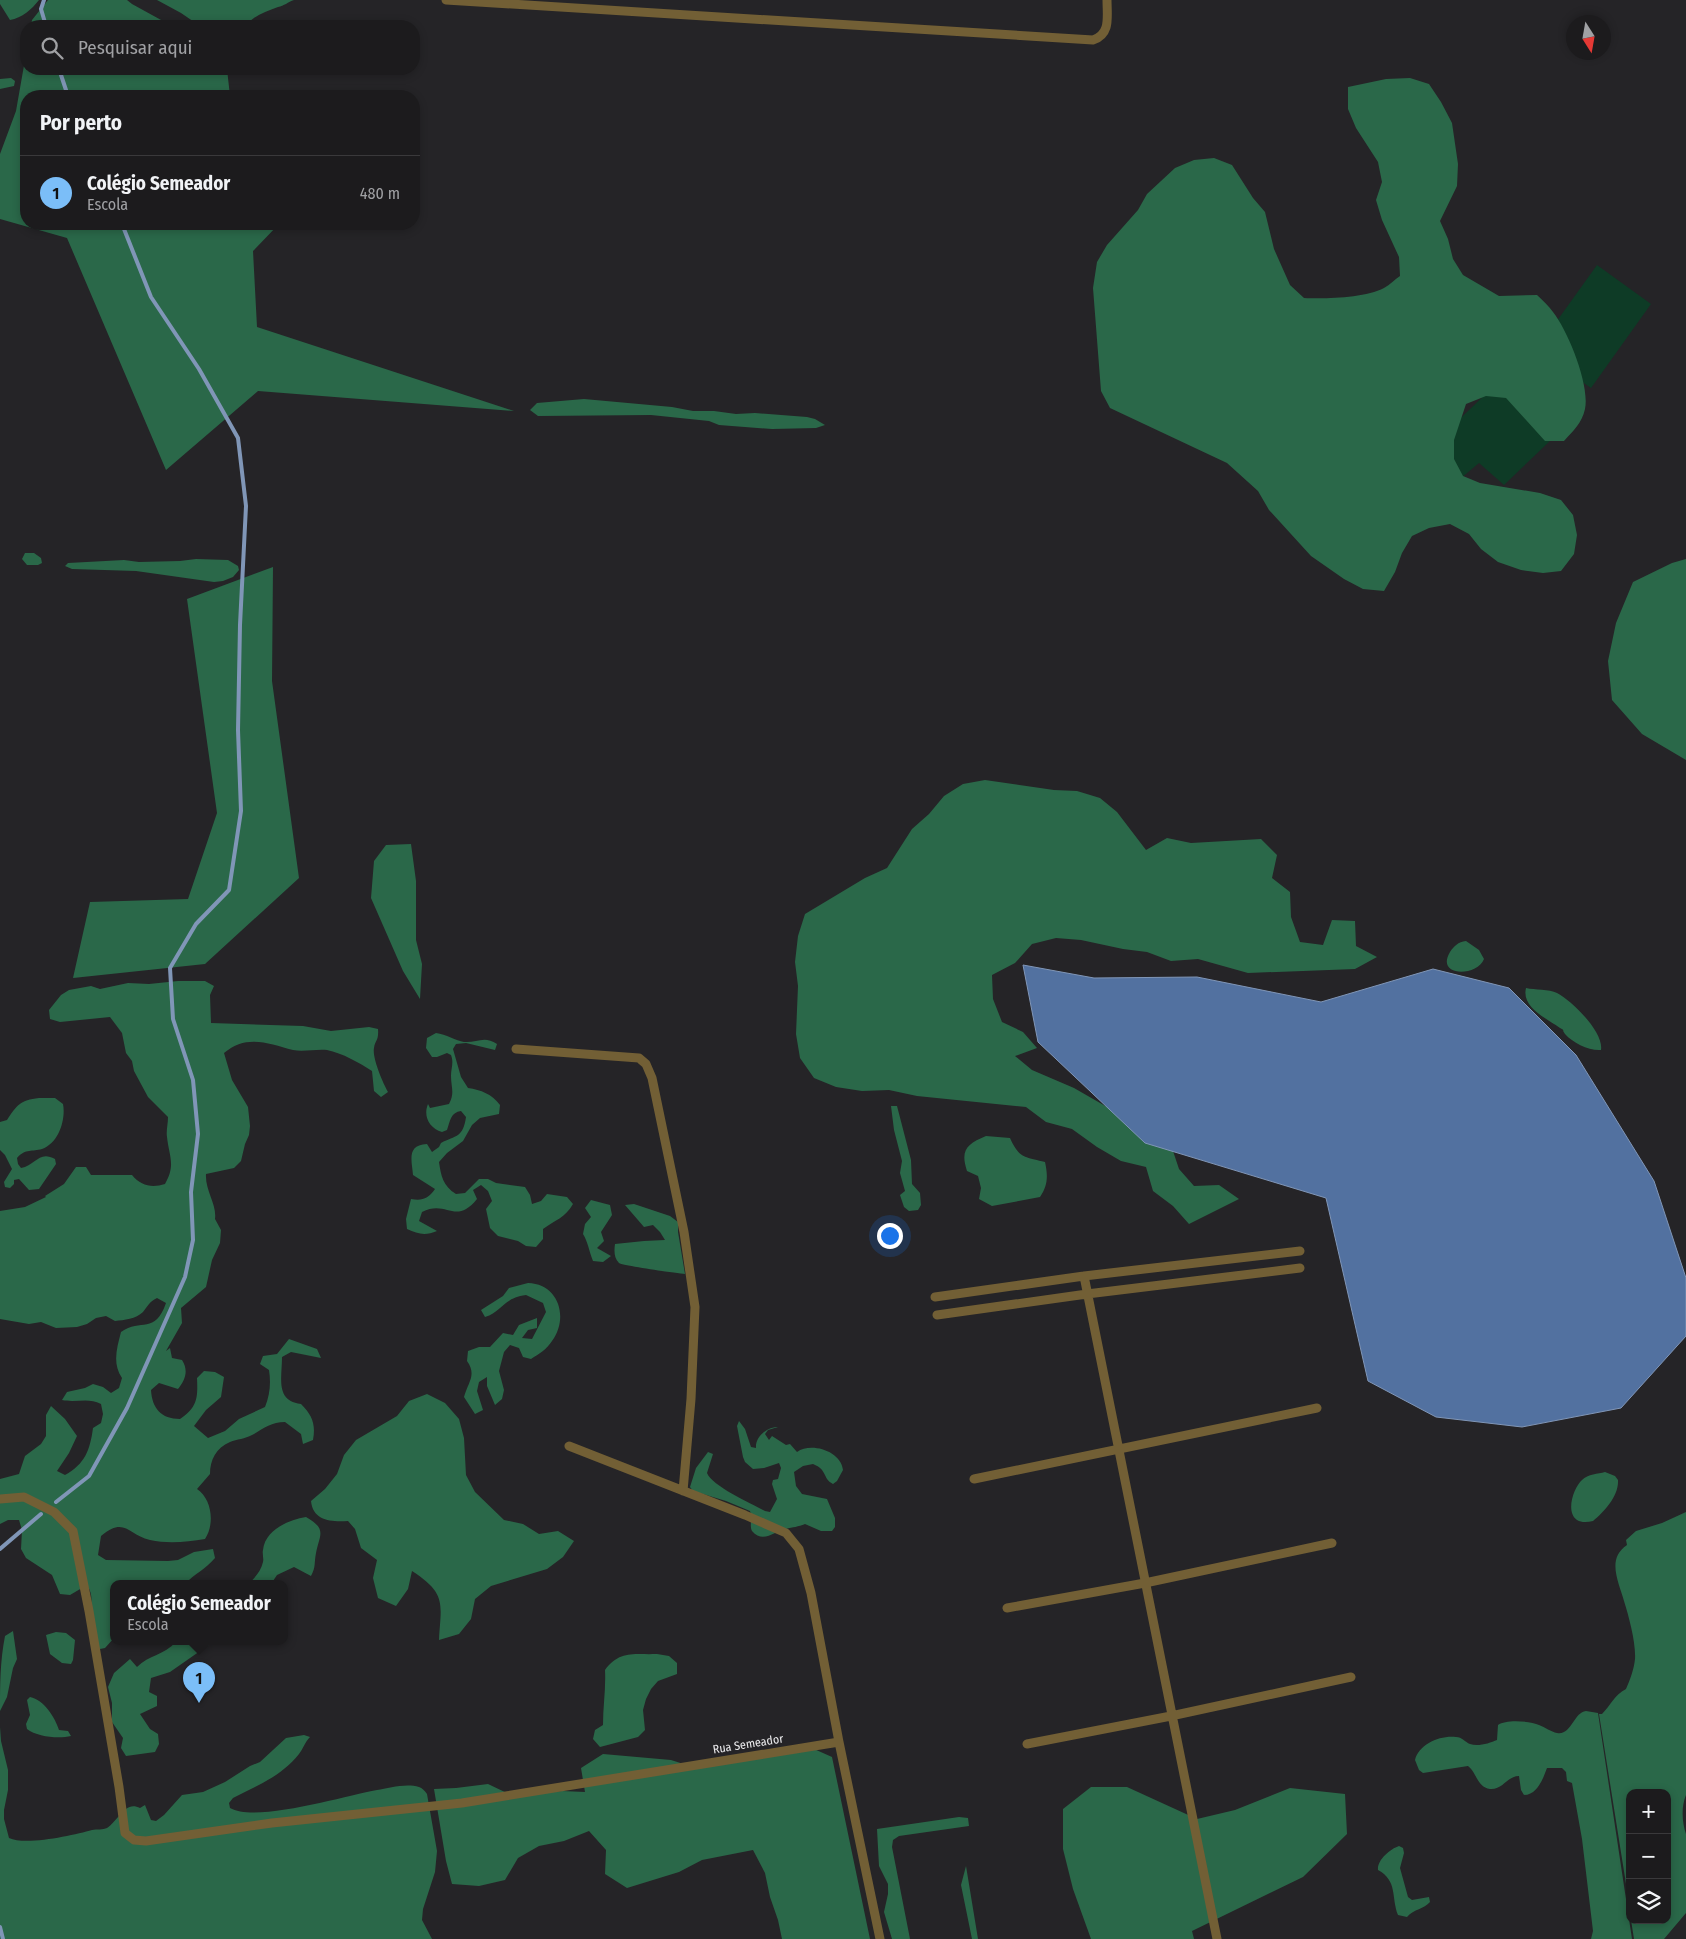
<!DOCTYPE html>
<html lang="pt">
<head>
<meta charset="utf-8">
<style>
  :root { --surface:#1c1b1d; --page:#29282a; --text:#f1f3f6; --muted:#a0a1a4; --line:#3a393b; --accent:#7bbef8 }
  body { margin:0; font-family:"Fira Sans Condensed",sans-serif; background:var(--page); color:var(--text) }
  .controls { position:absolute; right:15px; bottom:15px; display:grid; overflow:hidden; border-radius:10px; box-shadow:0 2px 8px #0003 }
  .controls button { width:45px; height:45px; display:grid; place-items:center; padding:0; border:0; border-bottom:1px solid var(--line); background:var(--surface); color:var(--text); font:25px sans-serif }
  .compass { position:absolute; left:1566px; top:15px; width:45px; height:45px; border-radius:50%; background:var(--surface); box-shadow:0 2px 8px #0003; rotate:169deg }
  .you { position:absolute; left:889px; top:1235px; width:18px; height:18px; margin:-12px; border:4px solid #fff; border-radius:50%; background:#1a73e8; box-shadow:0 0 0 8px #1a73e833 }
  .badge { display:grid; place-items:center; width:32px; height:32px; border-radius:50%; background:var(--accent); color:#111; font-size:16px; font-weight:700 }
  .pin { position:absolute; translate:-50% -41px; filter:drop-shadow(0 1px 2px #0008) }
  .pin::after { content:''; position:absolute; top:26px; width:18px; height:15px; background:inherit; clip-path:polygon(0 0,100% 0,50% 100%) }
  .popup { position:absolute; left:110px; top:1580px; width:178px; height:65px; box-sizing:border-box; display:grid; place-content:center; border-radius:10px; background:var(--surface); filter:drop-shadow(0 1px 4px #0005); font-size:16px; white-space:nowrap; color:var(--muted) }
  .popup b { font-size:19px; color:var(--text) }
  .popup::after { content:''; position:absolute; left:50%; top:100%; margin-left:-10px; border:10px solid transparent; border-top-color:var(--surface) }
  .list { margin:0; padding:0; list-style:none }
  h2 { display:flex; justify-content:space-between; align-items:center; height:65px; margin:0; padding:0 20px; font-size:21px }
  h2 small { font-size:16px; font-weight:400; color:var(--muted) }
  .list li { display:grid; grid-template-columns:32px 1fr auto; gap:15px; align-items:center; box-sizing:border-box; height:75px; padding:0 20px; border-top:1px solid var(--line) }
  .list b { display:block; font-size:19px; white-space:nowrap }
  .list p { margin:0; font-size:16px; white-space:nowrap; color:var(--muted) }
  .list em { font-size:16px; font-style:normal; color:var(--muted) }
  .icon { flex:none; width:28px; height:28px; fill:none; stroke:currentColor; stroke-width:2; stroke-linecap:round; stroke-linejoin:round }
  .map { position:relative; flex:none; width:1686px; height:1939px; overflow:hidden }
  .search { position:absolute; background:var(--surface); box-shadow:0 2px 8px #0003; left:20px; top:20px; width:400px; height:55px; display:flex; align-items:center; gap:12px; box-sizing:border-box; padding:0 18px; border-radius:20px; color:var(--muted); font-size:19px }
  .panel { position:absolute; background:var(--surface); box-shadow:0 2px 8px #0003; left:20px; top:90px; width:400px; height:140px; border-radius:20px }
  .map>svg:first-child { display:block }
  .green { fill:#0e3b26 }
  .forest { fill:#2a6849 }
  .water { fill:#5271a0; stroke:#8096b7 }
  .lines { fill:none; stroke-linecap:round; stroke-linejoin:round }
  .stream { stroke:#8096b7; stroke-width:4 }
  .minor { stroke:#725f35; stroke-width:9 }
  .labels { text-anchor:middle; stroke-width:4; stroke-linejoin:round; paint-order:stroke }
  .street-label { font-size:12px; fill:#ebebed; stroke:#252427 }
</style>
</head>
<body>
<div class="map">
<svg width="1686" height="1939" viewBox="0 0 1686 1939">
  <rect width="100%" height="100%" fill="#252427"/>
  <path class="green" d="M1597,265L1651,304L1591,388L1536,350Z
    M1494,386L1551,440L1504,485L1479,463L1447,490L1417,460Z"/>
  <path class="forest" d="M0,0H39C32,9 22,18 10,20L0,4Z
    M48,0H127L132,4L172,26H31L32,20Z
    M157,0H294C288,2 284,6 278,7C265,12 254,15 246,26H200L181,13Z
    M26,54V69H227L230,96H26V224H279L253,251L257,327L514,411L258,391L166,470L67,238L0,219V154L16,111Z
    M11,78L15,81L14,86L0,89V79Z
    M1410,78L1429,84L1441,102L1452,123L1458,164L1457,186L1440,221L1448,239L1453,259L1463,275L1499,296L1537,295C1543,301 1549,306 1553,312C1568,331 1590,385 1585,409C1582,423 1573,431 1564,441H1545L1506,398L1486,396L1466,404L1454,440V459L1463,476L1480,483L1540,493L1561,500L1573,515L1577,535L1574,554L1561,571L1543,573L1521,570L1498,562L1481,549L1469,534L1450,524L1429,528L1412,536L1402,553L1395,572L1384,591L1363,589L1344,579L1311,556L1269,510L1258,491L1227,463L1110,408L1101,391L1093,288L1097,262L1107,245L1138,210L1147,194L1175,168L1194,160L1214,158L1232,165L1253,198L1265,212L1274,249L1290,285L1304,298C1326,299 1365,298 1384,288C1390,285 1395,279 1400,276L1399,257L1382,220L1376,200L1382,182L1378,162L1356,128L1348,109V87L1386,79Z
    M584,399L672,407L693,411H714L736,414L755,413L807,417L815,419L825,425L816,428L772,429L719,425L709,421L651,415L538,416L530,410L537,403Z
    M25,553H34L41,558L42,563L38,565H27L22,559Z
    M196,559L228,560L238,566L239,570L233,577L223,581L214,582L136,571L72,569L65,566L68,563L124,560L139,562L180,561Z
    M1686,559V760L1642,734L1612,700L1608,661L1616,623L1633,582L1672,563Z
    M273,567L272,681L299,878L205,964L73,978L90,902L188,899L217,813L187,599Z
    M985,780L1054,790L1077,791L1100,798L1117,812L1146,850L1167,838L1191,843L1261,839L1277,855L1272,878L1290,892L1291,917L1300,942L1323,945L1332,920L1355,921L1356,946L1377,957L1355,969L1248,973L1198,959L1171,961L1147,952L1123,949L1081,940L1056,938L1032,944L1015,963L992,975L993,999L1002,1022L1023,1032L1037,1048L1015,1056L1032,1070L1074,1088L1114,1111L1171,1145L1179,1169L1194,1186L1219,1185L1239,1199L1189,1224L1173,1206L1153,1191L1146,1167L1121,1161L1097,1147L1072,1129L1046,1122L1026,1107L917,1096L889,1090L862,1091L836,1087L814,1078L800,1058L796,1034L798,986L795,962L798,936L805,914L865,878L887,868L912,829L929,814L944,796L963,784Z
    M411,844L416,881V940L422,964L420,999L403,971L371,898L374,861L386,845Z
    M1466,941L1479,950L1484,959C1477,977 1435,977 1450,952C1454,946 1458,942 1466,941Z
    M178,981H205L214,986L210,995L211,1023L303,1026L331,1031L369,1027L378,1029C379,1041 375,1040 374,1048C372,1058 383,1083 388,1092L381,1097L374,1091L372,1071C360,1063 342,1053 327,1050C316,1049 303,1052 293,1050C268,1043 246,1034 224,1053L232,1080L248,1107L250,1126L249,1135L245,1144L241,1161L234,1168L206,1174C205,1191 217,1204 215,1219L221,1230L220,1243L212,1260L206,1287L181,1308L182,1323L166,1351L170,1348L172,1358L182,1360C189,1371 185,1380 178,1389L159,1383L151,1390C152,1408 161,1419 180,1419C197,1407 198,1399 197,1378L204,1371L215,1372L224,1377L221,1397L206,1410L194,1426L208,1438L225,1431L239,1419L265,1407C270,1395 271,1383 269,1370L260,1364L263,1356L277,1354L289,1339L317,1349L321,1358L291,1352L282,1357C282,1378 275,1401 301,1404C312,1415 316,1424 313,1440L303,1444L301,1434L285,1422C271,1422 263,1429 252,1435C245,1439 237,1439 230,1442C216,1448 210,1460 210,1474L197,1489C212,1499 215,1524 205,1539C187,1542 168,1544 150,1540C128,1535 125,1516 101,1536L98,1555L106,1560L168,1561L178,1560L194,1552L213,1549L215,1558C206,1569 194,1574 185,1584H114V1638L105,1648L95,1650C79,1623 100,1604 87,1585L70,1595L60,1594L52,1575L26,1558L21,1549L22,1530L19,1520H8L0,1524V1479L19,1474L25,1456L41,1444L46,1436V1415L51,1406L65,1419L77,1436L69,1453L57,1471L65,1475C85,1464 90,1450 93,1428L101,1423L103,1414L101,1404C88,1397 77,1403 62,1400L67,1392L85,1388L93,1384L103,1387L111,1393L119,1388L122,1378C112,1363 117,1348 121,1332C141,1318 155,1335 166,1303L157,1298C149,1302 148,1306 143,1312C136,1319 124,1320 115,1321L106,1316L96,1318L87,1324L77,1327L56,1328L41,1322L29,1324L0,1319V1211L25,1207L46,1197L45,1196L64,1184L76,1167H86L91,1175H132C141,1186 152,1188 165,1184C176,1165 169,1156 167,1137C166,1131 168,1124 168,1117L148,1097L134,1071L132,1061L126,1053L122,1033L110,1017L60,1022L50,1019L49,1010L61,995L69,990L91,986L100,989L128,983L149,984Z
    M1526,988C1535,990 1549,989 1557,993C1572,1001 1604,1032 1601,1050C1589,1051 1573,1043 1565,1034C1561,1029 1566,1031 1560,1028C1548,1019 1521,1008 1526,988Z
    M436,1033C446,1034 456,1041 464,1042C477,1043 484,1035 497,1044L495,1050L466,1043L456,1044L453,1049L461,1077L468,1088C481,1090 492,1094 500,1105L499,1114L480,1118L472,1125L463,1141L447,1153L439,1162C441,1176 443,1186 456,1194L465,1193L479,1179H488L496,1183L525,1187L530,1195L532,1204L541,1201L547,1194L567,1197L573,1204C565,1218 555,1220 543,1229V1239L536,1247L526,1246L518,1241L498,1236L490,1228L486,1209L492,1201L488,1191L481,1185L473,1190L477,1199C455,1226 447,1199 422,1212L419,1221L437,1231C425,1236 418,1234 407,1229L406,1219L411,1199C422,1201 428,1199 435,1189L413,1175C412,1161 406,1145 427,1144L432,1152L439,1147L441,1143C456,1135 463,1138 466,1117L461,1111C451,1112 450,1121 447,1130L442,1132C429,1128 423,1116 428,1104L430,1108L449,1104C455,1093 451,1087 451,1076C451,1068 454,1063 451,1055L447,1053L437,1057H432L426,1048L427,1038Z
    M39,1098H55L63,1104C66,1119 59,1143 42,1149C32,1152 26,1148 17,1158L18,1164L21,1168C36,1165 39,1150 55,1159L56,1164L39,1189L29,1190L19,1179L14,1180V1184L10,1188L5,1187L4,1182L12,1169L5,1155L0,1150V1122L7,1120C17,1105 20,1100 39,1098Z
    M891,1106H897L911,1160L912,1184L920,1193L921,1205L918,1210L909,1211L904,1207L900,1195L905,1191L900,1173L902,1161L894,1130Z
    M986,1136L1010,1138C1019,1158 1024,1157 1045,1162C1048,1176 1048,1185 1040,1197L992,1206L979,1199L981,1188L978,1176L967,1171C960,1150 967,1144 986,1136Z
    M591,1200L610,1205L612,1215L601,1232L604,1241L597,1248L611,1256L603,1262L593,1261C589,1251 588,1242 583,1234L585,1224L591,1217L585,1208Z
    M634,1204L670,1216L678,1222V1232L685,1274C676,1273 624,1266 619,1263C614,1258 614,1251 615,1244L644,1241L665,1240L660,1232L653,1225L644,1227L625,1205Z
    M528,1283C559,1284 569,1318 552,1341C547,1349 539,1354 531,1359L523,1357L519,1348L510,1345L504,1352L499,1371L504,1390L502,1399L495,1405L487,1386V1377L479,1382L477,1391L483,1410L475,1414L464,1397C468,1382 477,1375 467,1361L468,1351L479,1347H490L503,1333L513,1335L519,1325L537,1318V1328L528,1330L522,1338L532,1339L546,1312L543,1303L526,1295C503,1298 503,1311 485,1317L481,1310L503,1296L509,1288Z
    M427,1394L445,1403L459,1419L464,1438L466,1475L475,1492L504,1520L523,1524L539,1534L558,1531L574,1541L563,1557L547,1569L491,1586L475,1599L471,1619L459,1634L439,1640C441,1603 447,1594 412,1571L408,1589L396,1606L378,1598L373,1578L377,1560L361,1548L355,1529L348,1521C331,1522 313,1521 311,1501L325,1489L337,1474L344,1455L356,1440L397,1416L409,1401Z
    M739,1421L745,1429L751,1447L756,1448C755,1437 767,1427 778,1427L768,1430L765,1434L769,1440L772,1436L786,1445L790,1444L797,1452C811,1442 841,1451 843,1470L837,1481L833,1484C822,1478 828,1470 813,1464L803,1466L794,1472L796,1486L802,1494L827,1499L835,1518V1527L832,1531H821L805,1524C798,1527 793,1527 786,1529C775,1531 763,1544 752,1531C749,1525 753,1518 750,1511L726,1501L693,1491L690,1487L696,1468L708,1452L713,1454L707,1473C712,1486 752,1504 765,1511L770,1512L777,1499L772,1484L773,1480L778,1479L781,1468L779,1463L764,1468L753,1469L745,1462L743,1457L737,1426Z
    M1605,1472L1615,1476L1618,1480C1619,1496 1604,1512 1593,1521C1588,1522 1582,1523 1577,1520C1565,1512 1574,1487 1582,1480C1588,1474 1598,1474 1605,1472Z
    M1686,1512V1795C1681,1807 1682,1822 1686,1834V1913L1664,1939H1634L1631,1920H1667V1793H1630V1909L1599,1714H1602C1611,1705 1614,1695 1626,1689C1630,1680 1634,1669 1635,1659C1636,1643 1629,1617 1624,1601C1619,1582 1606,1559 1627,1545L1626,1540L1636,1531L1662,1523Z
    M306,1517C327,1529 320,1534 316,1553C314,1563 316,1567 311,1576L294,1567L277,1575L271,1584H248C255,1578 261,1571 263,1562C264,1558 262,1554 263,1550C265,1530 288,1520 306,1517Z
    M13,1631L17,1659L13,1668L7,1697L0,1711C0,1686 0,1661 5,1636Z
    M56,1632L66,1633L75,1640L73,1660L71,1664L62,1663L50,1654L46,1635Z
    M176,1642H213L170,1672L151,1678L149,1692L157,1696V1706L140,1714L150,1729L158,1734L159,1744L155,1752L126,1756L121,1748L123,1738L112,1722V1703L108,1687L114,1673L130,1659L137,1667C149,1655 164,1655 176,1642Z
    M657,1654L669,1656L677,1663V1674L658,1681L651,1689L646,1699L643,1710L645,1730L638,1737L600,1747L593,1739L595,1730L603,1725C603,1706 606,1689 605,1670C620,1650 634,1655 657,1654Z
    M30,1697C44,1700 55,1717 59,1730L68,1731L71,1736C59,1739 37,1737 27,1729L26,1724L30,1715L27,1700Z
    M1586,1711L1598,1713L1632,1939H1591L1593,1931L1582,1839L1572,1783L1567,1781L1566,1772L1562,1768H1547C1543,1779 1537,1795 1524,1795L1521,1790L1519,1776C1507,1776 1503,1790 1490,1789C1477,1787 1477,1773 1468,1766L1423,1773L1419,1770L1415,1760C1419,1744 1440,1735 1456,1737C1462,1737 1465,1742 1470,1744C1478,1747 1490,1743 1497,1740L1498,1725C1506,1719 1530,1721 1539,1725C1545,1727 1551,1732 1557,1733C1571,1736 1574,1712 1586,1711Z
    M0,1727L1,1741L8,1770V1790L4,1810V1819L9,1838C26,1846 74,1835 92,1830C97,1829 103,1830 107,1828C119,1820 125,1800 140,1808L145,1805L151,1820L156,1821L164,1815L182,1795L203,1792L225,1782L250,1766L260,1762L286,1738L304,1735L310,1737C305,1742 303,1749 299,1754C282,1776 256,1786 233,1798L229,1803L230,1808C256,1823 344,1796 377,1790C389,1788 406,1783 419,1787C422,1788 425,1791 427,1794L437,1851L435,1872L423,1909L422,1920L432,1939H0Z
    M814,1749L832,1757L870,1939H782L778,1920L770,1897L765,1873L753,1850L702,1860L679,1872L627,1888L605,1874L606,1850L589,1831L564,1841L539,1846L518,1858L505,1880L479,1886L452,1884L446,1861L434,1789L456,1788L488,1784L511,1795L562,1791L585,1792L581,1768L603,1754L671,1760L693,1767Z
    M1091,1787H1127L1197,1819L1235,1810L1290,1788L1345,1794L1347,1834L1303,1877L1192,1931L1194,1939H1091L1073,1889L1063,1849V1809Z
    M959,1817L968,1818L969,1826L899,1836L893,1840L892,1847L910,1939H892L884,1912L888,1894V1884L879,1866L877,1829Z
    M1399,1846L1403,1848L1404,1853L1400,1868L1408,1897L1412,1900L1429,1897L1430,1902C1424,1909 1414,1909 1407,1917L1398,1915C1391,1897 1398,1881 1378,1870C1377,1860 1390,1849 1399,1846Z
    M966,1866L978,1939H972L961,1885Z"/>
  <path class="water" d="M1023,965L1094,978L1197,977L1321,1002L1433,969L1509,988L1576,1055L1654,1181L1686,1278V1336L1621,1408L1522,1427L1436,1417L1368,1381L1326,1198L1145,1143L1038,1042Z"/>
  <g class="lines">
    <path class="stream" d="M44,0L41,9L46,26
      M59,69L68,96
      M56,1502L89,1476L127,1408L185,1277L193,1240L191,1192L198,1134L193,1080L173,1019L170,968L196,924L229,890L241,811L238,730L240,625L246,506L238,438L199,369L151,297L122,224
      M0,1549L41,1514
      M0,1927L3,1939"/>
    <path class="minor" d="M446,0L1093,40C1111,34 1107,17 1107,0
      M516,1049L639,1058L646,1064L652,1078L684,1232L695,1307L691,1399L683,1491
      M1084,1276L1217,1939
      M935,1297L1084,1276L1300,1251
      M937,1315L1087,1294L1300,1268
      M569,1446L745,1515L786,1533L799,1549L811,1593L839,1742
      M974,1479L1317,1408
      M0,1499L24,1497L54,1512L73,1531L89,1611L119,1787L125,1833L134,1840L146,1841L272,1823L462,1803L839,1742L880,1939
      M1007,1608L1145,1583L1332,1543
      M1027,1744L1171,1716L1351,1677"/>
  </g>
  <g class="labels">
    <g class="street-label">
      <text transform="translate(748 1744) rotate(-9)" y="4">Rua Semeador</text>
    </g>
  </g>
</svg>
<div class="controls">
<button>+</button>
<button>−</button>
<button><svg class="icon" aria-label="layers" viewBox="0 0 24 24"><path d="M12 4l9 5-9 5-9-5zM3 14l9 5 9-5"/></svg></button>
</div>
<svg class="compass" viewBox="-18 -18 36 36"><path d="M0-13l5 13h-10z" fill="#e53935"/><path d="M0 13l5-13h-10z" fill="#a0a1a4"/></svg>
<div class="you"></div>
<div class="pin badge" style="left:199px;top:1703px">1</div>
<div class="popup"><b>Colégio Semeador</b>Escola</div>
<div class="search"><svg class="icon" aria-label="search" viewBox="0 0 24 24"><circle cx="10" cy="10" r="6"/><path d="M15 15l6 6"/></svg>Pesquisar aqui</div>
<section class="panel">
<h2>Por perto<small></small></h2>
<ul class="list">
<li><span class="badge">1</span><div><b>Colégio Semeador</b><p>Escola</p></div><em>480 m</em></li>
</ul>
</section>
</div>
</body>
</html>
